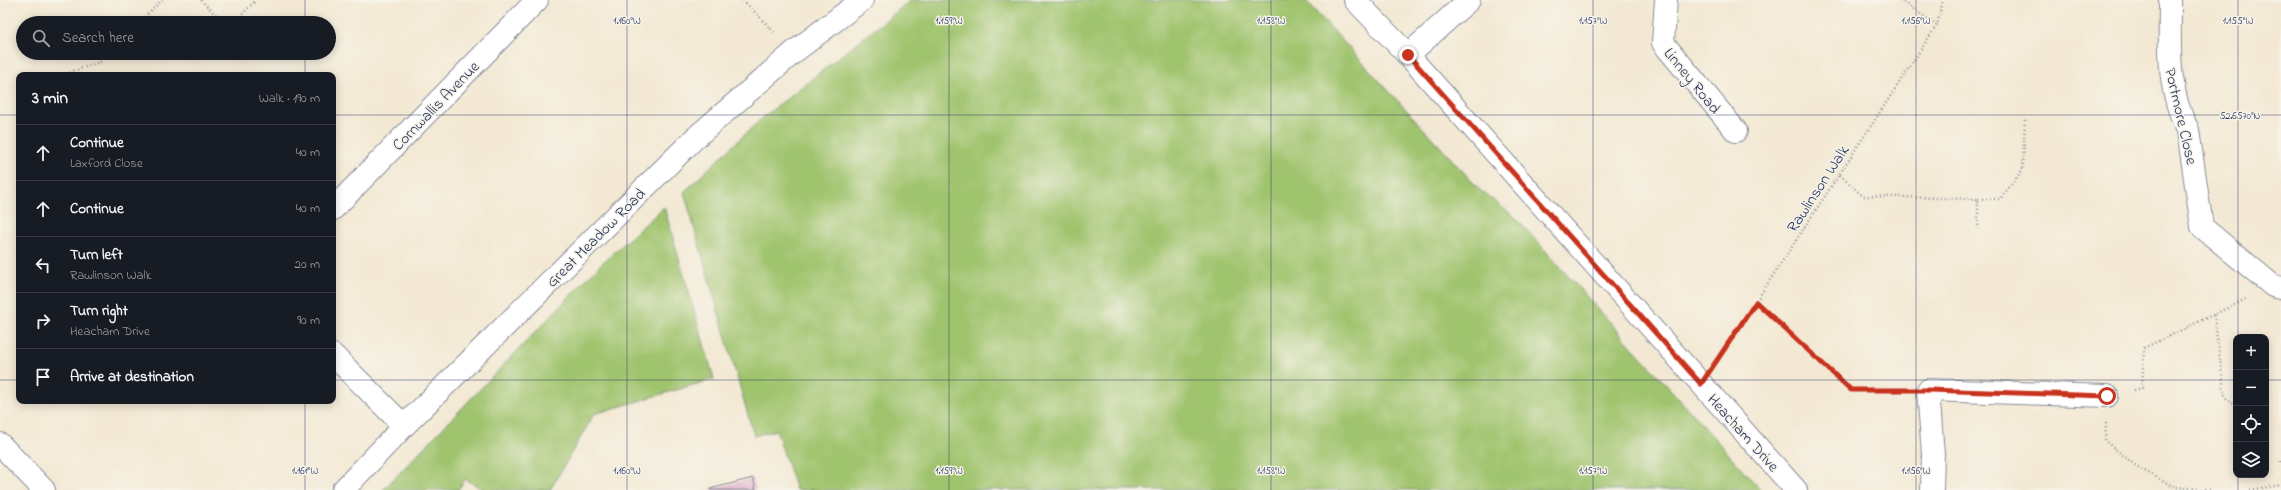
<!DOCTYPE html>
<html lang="en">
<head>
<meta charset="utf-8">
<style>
  :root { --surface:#171b24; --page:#242831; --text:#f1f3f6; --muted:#9ea1a6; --line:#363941 }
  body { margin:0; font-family:"Indie Flower",sans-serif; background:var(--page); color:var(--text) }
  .controls { position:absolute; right:12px; bottom:12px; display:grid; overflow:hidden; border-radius:8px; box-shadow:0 2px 10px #0003 }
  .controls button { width:36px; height:36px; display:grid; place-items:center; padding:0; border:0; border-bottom:1px solid var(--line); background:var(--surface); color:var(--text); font:20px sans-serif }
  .stop { position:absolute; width:12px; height:12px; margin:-9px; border:3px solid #c8321e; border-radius:50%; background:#fff }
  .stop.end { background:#c8321e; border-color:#fff; box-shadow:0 1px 4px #0008 }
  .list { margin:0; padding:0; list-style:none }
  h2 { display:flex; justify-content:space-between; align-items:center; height:52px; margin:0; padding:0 16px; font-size:17px }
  h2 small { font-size:13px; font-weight:400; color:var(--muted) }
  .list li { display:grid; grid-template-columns:26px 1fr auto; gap:12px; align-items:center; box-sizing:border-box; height:56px; padding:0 16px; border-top:1px solid var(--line) }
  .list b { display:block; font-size:15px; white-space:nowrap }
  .list p { margin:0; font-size:13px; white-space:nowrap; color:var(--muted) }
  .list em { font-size:13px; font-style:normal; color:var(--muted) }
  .icon { flex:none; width:22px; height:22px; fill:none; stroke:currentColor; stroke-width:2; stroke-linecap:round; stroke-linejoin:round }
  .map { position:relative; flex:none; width:2281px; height:490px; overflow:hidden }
  .search { position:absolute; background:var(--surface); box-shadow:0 2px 10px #0003; left:16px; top:16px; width:320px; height:44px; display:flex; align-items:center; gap:10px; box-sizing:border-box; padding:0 14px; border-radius:22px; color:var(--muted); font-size:15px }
  .panel { position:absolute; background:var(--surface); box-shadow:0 2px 10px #0003; left:16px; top:72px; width:320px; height:332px; border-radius:8px }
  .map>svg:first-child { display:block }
  .green { fill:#a0c46e; stroke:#5e7a66 }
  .building { fill:#d9a0c5 }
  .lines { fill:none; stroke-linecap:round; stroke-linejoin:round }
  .minor-casing { stroke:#878c98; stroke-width:24 }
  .path { stroke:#878c98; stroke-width:2.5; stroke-dasharray:1 3; stroke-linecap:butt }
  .minor { stroke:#fff; stroke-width:22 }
  .route { stroke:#c8321e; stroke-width:5 }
  .ticks { fill:none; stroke:#1b2f5e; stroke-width:1; stroke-opacity:0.45 }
  .labels { text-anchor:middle; stroke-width:3; stroke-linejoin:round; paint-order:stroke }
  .street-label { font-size:16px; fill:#1b2f5e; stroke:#f7f3e8 }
  .ticks-label { font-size:10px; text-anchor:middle; fill:#1b2f5e; stroke:#f7f3e8; stroke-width:3; stroke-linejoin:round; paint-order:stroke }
</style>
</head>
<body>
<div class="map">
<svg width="2281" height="490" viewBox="0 0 2281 490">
  <rect width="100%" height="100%" fill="#f7f3e8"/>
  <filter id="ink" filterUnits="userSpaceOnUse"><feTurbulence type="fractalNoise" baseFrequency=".025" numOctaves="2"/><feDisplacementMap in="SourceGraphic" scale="8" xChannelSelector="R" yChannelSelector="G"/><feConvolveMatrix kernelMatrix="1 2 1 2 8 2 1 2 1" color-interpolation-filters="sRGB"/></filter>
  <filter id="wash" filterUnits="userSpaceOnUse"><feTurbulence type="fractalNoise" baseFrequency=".012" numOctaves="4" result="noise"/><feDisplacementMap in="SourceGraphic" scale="16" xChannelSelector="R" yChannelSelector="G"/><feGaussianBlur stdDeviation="0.9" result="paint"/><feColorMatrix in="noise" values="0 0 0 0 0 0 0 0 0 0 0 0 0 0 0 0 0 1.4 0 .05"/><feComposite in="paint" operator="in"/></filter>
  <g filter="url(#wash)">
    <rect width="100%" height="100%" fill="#f3e8d3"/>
    <path class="green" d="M911,0H1305L1481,191L1515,217L1761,490H796L776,430L754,436L684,192L761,119Z
      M664,207L714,379L594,414L550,490H484L465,479L458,490H383L599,266Z"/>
    <g id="blocks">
      <path class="building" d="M753,478L756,490H710V489Z"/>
    </g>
  </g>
  <g filter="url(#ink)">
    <use href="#blocks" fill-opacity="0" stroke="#878c98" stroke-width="1"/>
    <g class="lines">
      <g class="minor-casing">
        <path id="minor" d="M1355,0L1408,55L1796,490
          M1666,0L1663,43L1736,131
          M2170,0C2170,45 2166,89 2188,130L2202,227L2273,286L2281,288
          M1408,55L1469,0
          M333,209L537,0
          M333,355L404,426
          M0,444L44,490
          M343,490L404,426L695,138L794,52L862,0
          M1932,490L1933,454L1928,390L2107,396"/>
      </g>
      <path class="path" d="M201,0L224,23
        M743,0L774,32
        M1900,0L1937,25
        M139,23L162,0
        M234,23L256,0
        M62,75L100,62L109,53
        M1840,175L1863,196L1978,199V229
        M1978,199H2000L2023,169L2025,119
        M1756,302L1851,390H1901
        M2214,315L2225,397L2236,406
        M1717,361L1937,25L1943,0
        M2134,390L2142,388L2144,348L2246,299
        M2106,423L2105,441L2139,468L2175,487L2210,490
        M2281,461V465
        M2250,490L2281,485"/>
      <use href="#minor" class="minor"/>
    </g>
  </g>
  <g class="lines" filter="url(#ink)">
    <path class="route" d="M1408,55L1701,384L1756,302L1851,390H1928L2107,396"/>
  </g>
  <path class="ticks" d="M305,0V23M627,0V490M949,0V490M1271,0V490M1593,0V490M1916,0V490M2238,0V337M305,53V75M0,115H19M333,115H2281M0,380H19M333,380H2236M2266,380H2281M305,401V490M2238,475V490"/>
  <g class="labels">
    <g class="street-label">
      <text transform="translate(1693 80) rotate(51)" y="6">Linney Road</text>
      <text transform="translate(435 105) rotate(-46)" y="6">Cornwallis Avenue</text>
      <text transform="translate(2182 116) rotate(77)" y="6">Portmore Close</text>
      <text transform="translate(1817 188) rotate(-57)" y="6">Rawlinson Walk</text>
      <text transform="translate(595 237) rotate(-45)" y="6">Great Meadow Road</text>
      <text transform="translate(1744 432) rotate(48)" y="6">Heacham Drive</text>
    </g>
  </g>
  <g class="ticks-label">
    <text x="627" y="24">1.160°W</text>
    <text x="949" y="24">1.159°W</text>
    <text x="1271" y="24">1.158°W</text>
    <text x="1593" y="24">1.157°W</text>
    <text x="1916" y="24">1.156°W</text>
    <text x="2238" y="24">1.155°W</text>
    <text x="2240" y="119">52.6570°N</text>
    <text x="305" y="474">1.161°W</text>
    <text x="627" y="474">1.160°W</text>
    <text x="949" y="474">1.159°W</text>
    <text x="1271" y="474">1.158°W</text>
    <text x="1593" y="474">1.157°W</text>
    <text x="1916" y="474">1.156°W</text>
  </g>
</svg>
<div class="controls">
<button>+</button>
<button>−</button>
<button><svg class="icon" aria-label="locate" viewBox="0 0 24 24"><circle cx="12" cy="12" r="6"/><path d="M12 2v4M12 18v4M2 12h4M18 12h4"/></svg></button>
<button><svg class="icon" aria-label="layers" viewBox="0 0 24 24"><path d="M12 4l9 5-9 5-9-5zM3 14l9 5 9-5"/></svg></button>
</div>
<div class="stop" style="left:2107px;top:396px"></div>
<div class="stop end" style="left:1408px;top:55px"></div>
<div class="search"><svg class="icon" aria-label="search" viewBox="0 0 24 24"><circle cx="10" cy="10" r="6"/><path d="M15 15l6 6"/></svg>Search here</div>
<section class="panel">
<h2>3 min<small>Walk · 190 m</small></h2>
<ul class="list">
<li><svg class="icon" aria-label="ahead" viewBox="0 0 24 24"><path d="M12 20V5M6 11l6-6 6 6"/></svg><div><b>Continue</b><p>Laxford Close</p></div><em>40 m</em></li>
<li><svg class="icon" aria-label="ahead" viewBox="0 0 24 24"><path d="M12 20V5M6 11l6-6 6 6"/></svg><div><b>Continue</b></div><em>40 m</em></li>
<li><svg class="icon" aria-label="left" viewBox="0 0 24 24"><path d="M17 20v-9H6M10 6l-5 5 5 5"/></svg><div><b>Turn left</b><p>Rawlinson Walk</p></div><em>20 m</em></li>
<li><svg class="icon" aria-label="right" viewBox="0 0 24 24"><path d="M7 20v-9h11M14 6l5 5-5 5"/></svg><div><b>Turn right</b><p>Heacham Drive</p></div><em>90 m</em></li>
<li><svg class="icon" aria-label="arrive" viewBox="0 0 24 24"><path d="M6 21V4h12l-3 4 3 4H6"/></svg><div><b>Arrive at destination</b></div></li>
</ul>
</section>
</div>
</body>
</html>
